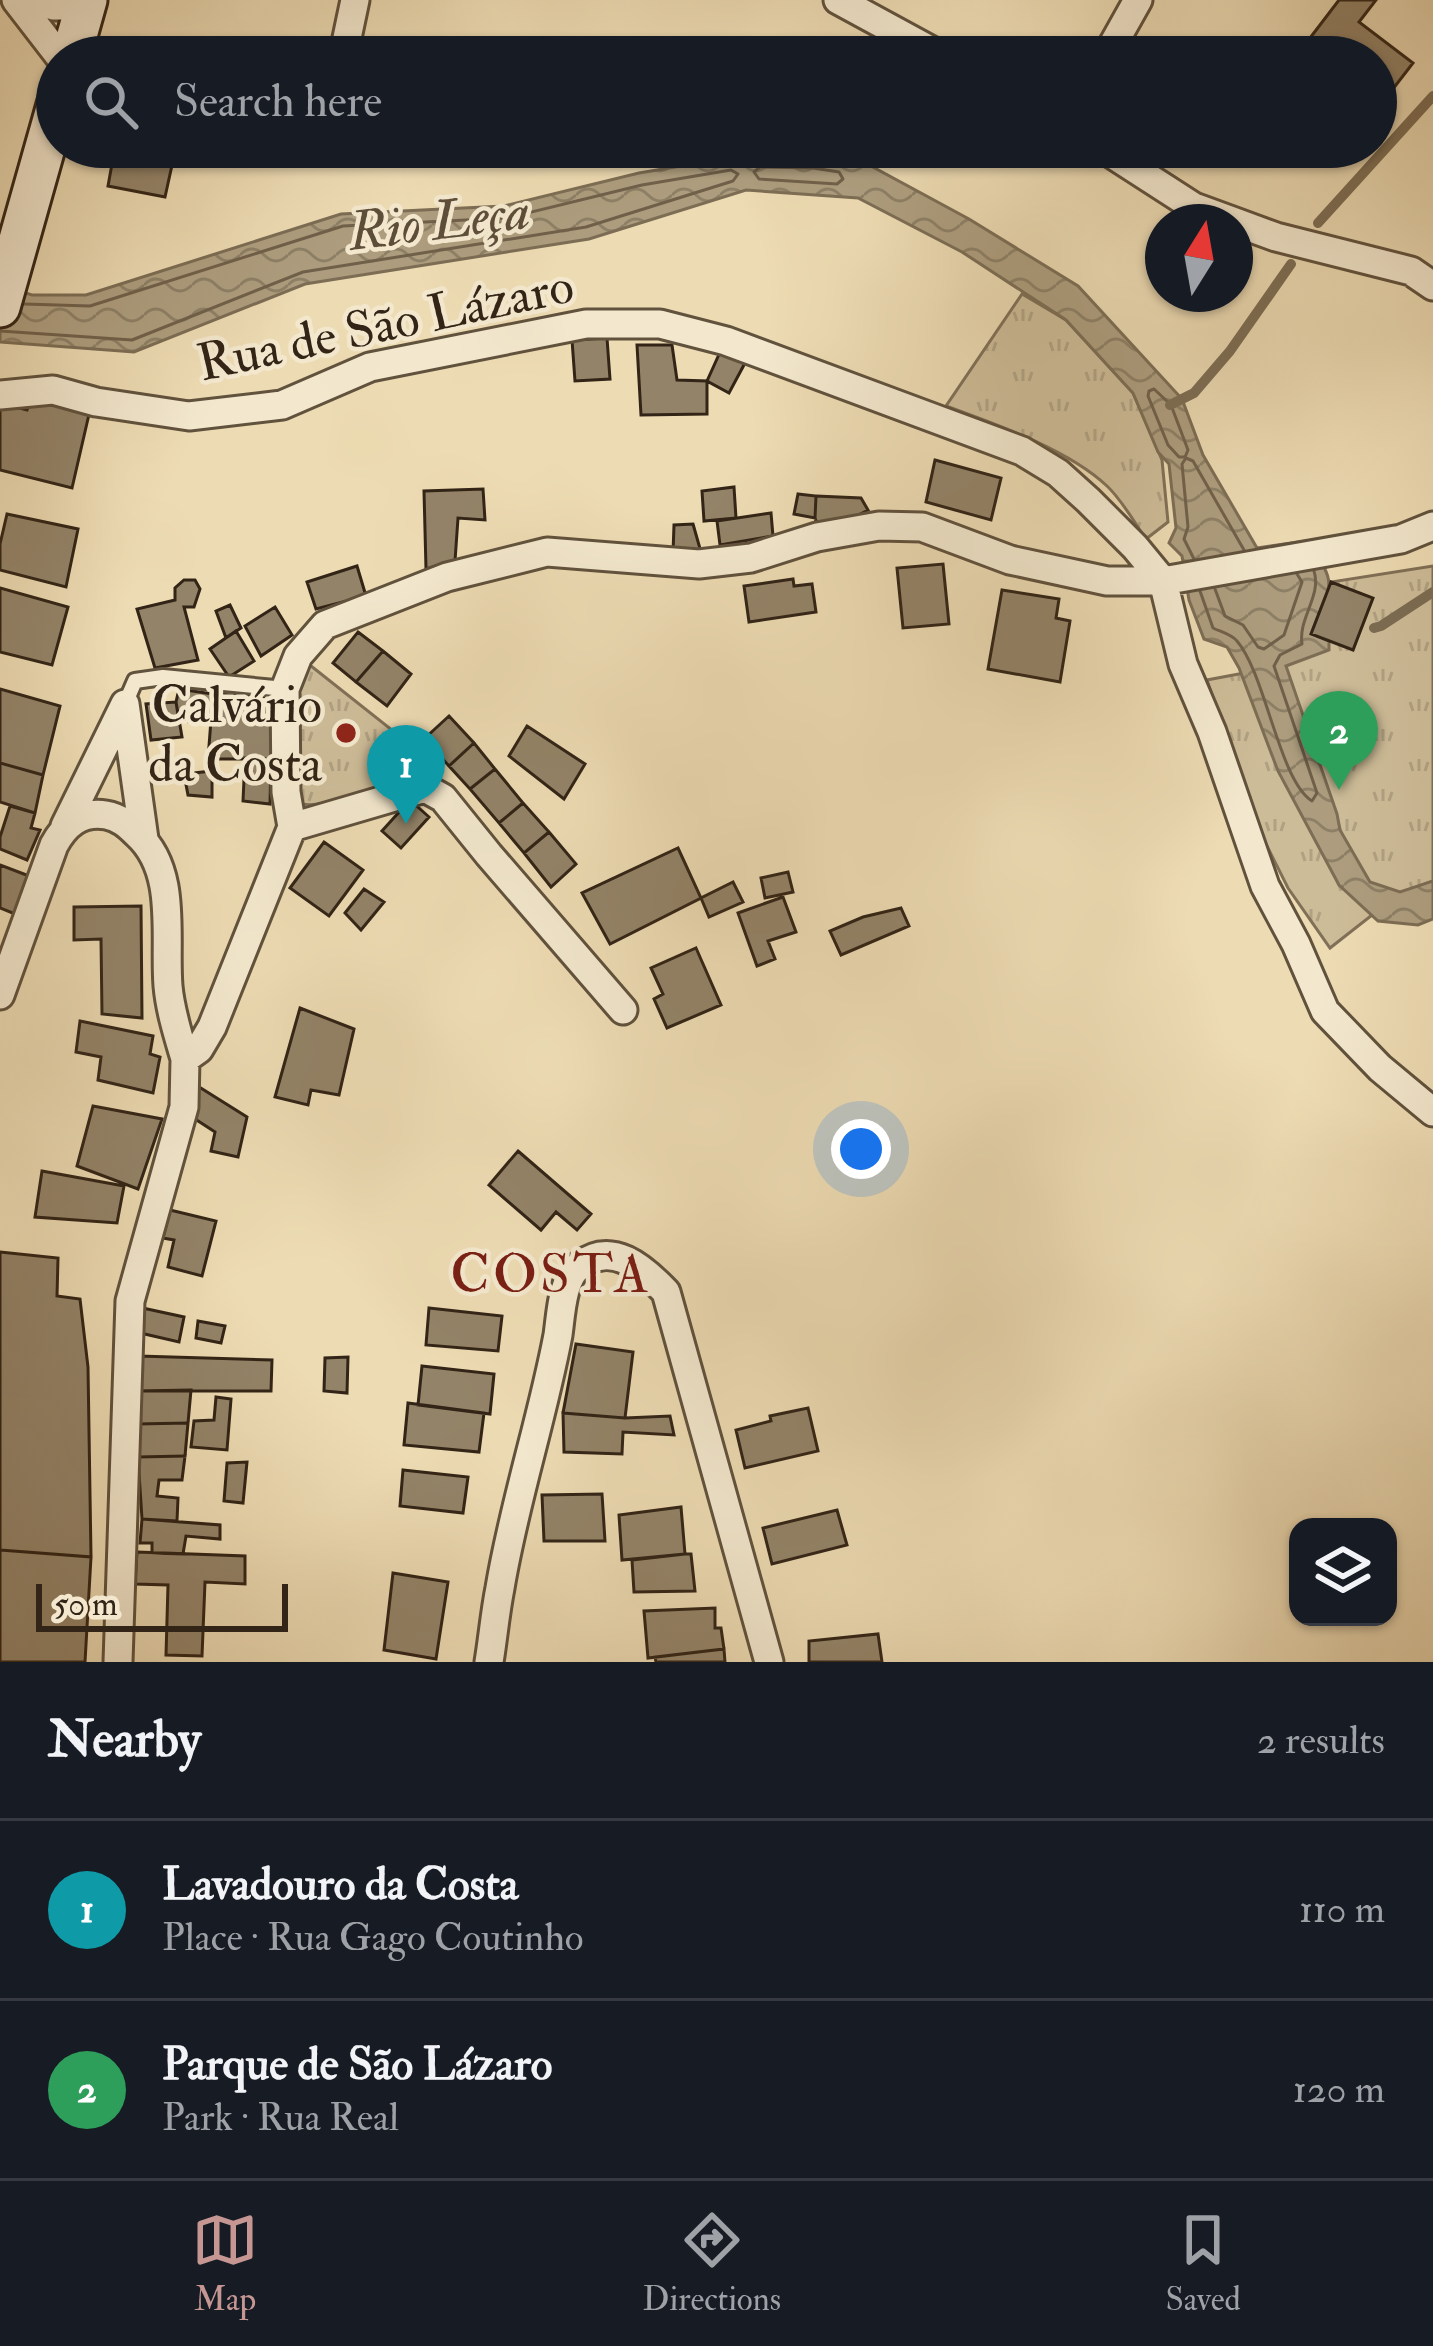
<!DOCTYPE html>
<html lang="en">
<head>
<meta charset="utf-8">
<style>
  :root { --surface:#171b24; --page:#20242c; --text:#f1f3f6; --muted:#9ea1a6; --line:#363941; --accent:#c59692 }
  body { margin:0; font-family:"IM FELL Double Pica",serif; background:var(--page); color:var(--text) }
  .controls { position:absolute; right:36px; bottom:36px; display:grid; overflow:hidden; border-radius:24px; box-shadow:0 3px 9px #0004 }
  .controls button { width:108px; height:108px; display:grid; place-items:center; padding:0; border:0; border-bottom:3px solid var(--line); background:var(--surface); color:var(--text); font:60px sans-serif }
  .compass { position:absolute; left:1145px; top:204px; width:108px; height:108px; border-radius:50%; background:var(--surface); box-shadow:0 3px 9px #0004; rotate:11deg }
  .scale { position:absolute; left:36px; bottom:30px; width:252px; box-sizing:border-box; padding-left:12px; border:6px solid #322416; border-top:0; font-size:33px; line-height:42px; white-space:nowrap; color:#322416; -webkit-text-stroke:9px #f3e8ce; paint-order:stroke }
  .you { position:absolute; left:861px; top:1149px; width:42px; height:42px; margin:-30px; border:9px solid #fff; border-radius:50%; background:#1a73e8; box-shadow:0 0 0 18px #1a73e833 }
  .badge { display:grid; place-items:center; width:78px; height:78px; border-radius:50%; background:var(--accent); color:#fff; font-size:39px; font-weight:700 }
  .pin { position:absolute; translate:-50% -99px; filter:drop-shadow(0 3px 6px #0008) }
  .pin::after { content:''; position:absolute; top:63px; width:42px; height:36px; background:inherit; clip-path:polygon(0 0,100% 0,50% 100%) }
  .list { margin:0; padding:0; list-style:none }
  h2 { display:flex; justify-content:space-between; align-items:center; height:156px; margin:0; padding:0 48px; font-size:51px }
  h2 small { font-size:39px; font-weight:400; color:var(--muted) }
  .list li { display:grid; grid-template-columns:78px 1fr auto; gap:36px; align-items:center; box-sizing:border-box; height:180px; padding:0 48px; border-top:3px solid var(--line) }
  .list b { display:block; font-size:45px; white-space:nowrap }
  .list p { margin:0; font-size:39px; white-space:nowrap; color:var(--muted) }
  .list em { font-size:39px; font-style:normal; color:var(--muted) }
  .icon { flex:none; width:66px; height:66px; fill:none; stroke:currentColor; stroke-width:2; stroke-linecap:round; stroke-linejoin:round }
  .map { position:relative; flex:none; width:1433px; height:1662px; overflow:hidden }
  .search { position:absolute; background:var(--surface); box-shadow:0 3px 9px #0004; left:36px; right:36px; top:36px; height:132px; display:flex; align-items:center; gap:30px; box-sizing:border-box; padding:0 42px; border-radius:66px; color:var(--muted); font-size:45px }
  .sheet { height:516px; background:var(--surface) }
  nav { display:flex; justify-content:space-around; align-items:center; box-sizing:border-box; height:168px; border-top:3px solid var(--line); background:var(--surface); font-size:33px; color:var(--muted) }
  nav a { display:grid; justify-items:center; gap:6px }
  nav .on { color:var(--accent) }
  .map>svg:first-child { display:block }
  .park { fill:url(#park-tufts); stroke:#807057; stroke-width:3 }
  .water { fill:url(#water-waves); stroke:#7c6d54; stroke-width:3 }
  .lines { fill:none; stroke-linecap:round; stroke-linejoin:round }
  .shore { stroke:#70604a; stroke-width:3 }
  .stream { stroke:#7c6d54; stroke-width:10 }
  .building { fill:#938368; stroke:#322416; stroke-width:3 }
  .lane-casing { stroke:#61523d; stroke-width:20 }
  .street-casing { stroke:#61523d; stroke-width:33 }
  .secondary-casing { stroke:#322416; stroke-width:45 }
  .lane { stroke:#f3e8ce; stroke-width:14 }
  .street { stroke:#f3e8ce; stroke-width:27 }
  .secondary { stroke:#f3e8ce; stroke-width:39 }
  .poi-dot { fill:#8f2418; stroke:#f3e8ce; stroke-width:4.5 }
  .labels { text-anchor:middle; stroke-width:9; stroke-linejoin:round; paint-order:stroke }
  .street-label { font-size:51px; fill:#322416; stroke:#f3e8ce }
  .poi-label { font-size:51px; fill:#322416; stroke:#f3e8ce; text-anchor:end }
  .water-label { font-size:54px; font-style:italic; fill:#5d4e3a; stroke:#f3e8ce }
  .neighbourhood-label { font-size:54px; letter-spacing:3px; fill:#7a1f14; stroke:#f3e8ce }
</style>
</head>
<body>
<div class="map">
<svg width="1433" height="1662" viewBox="0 0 1433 1662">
  <defs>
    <pattern id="park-tufts" width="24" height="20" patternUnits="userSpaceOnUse" patternTransform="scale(3)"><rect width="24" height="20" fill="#cdbc98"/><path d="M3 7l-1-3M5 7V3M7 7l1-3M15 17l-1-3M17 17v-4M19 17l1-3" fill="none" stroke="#b0a182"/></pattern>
    <pattern id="water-waves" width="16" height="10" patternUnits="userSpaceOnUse" patternTransform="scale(3)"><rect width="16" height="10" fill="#ad9d7e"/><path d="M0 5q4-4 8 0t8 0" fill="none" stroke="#8d8066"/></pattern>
  </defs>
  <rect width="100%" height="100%" fill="#eddbb3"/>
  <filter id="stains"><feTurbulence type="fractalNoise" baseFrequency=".00167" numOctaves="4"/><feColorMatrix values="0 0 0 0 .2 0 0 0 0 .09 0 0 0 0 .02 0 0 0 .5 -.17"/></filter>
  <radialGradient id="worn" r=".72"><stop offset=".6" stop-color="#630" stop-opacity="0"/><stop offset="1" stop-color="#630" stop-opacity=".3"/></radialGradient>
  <path class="park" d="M1022,294L1066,320L1133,393L1162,460L1168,522L1146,539C1134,522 1122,500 1107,486C1068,449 995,424 946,406Z
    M1433,566V881L1400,893L1330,948L1288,888L1256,824L1207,680L1286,665L1311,634L1331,582Z
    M306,662L392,730L427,768V773L420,772C394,781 321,812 299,803L298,698Z"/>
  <path class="water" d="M747,155L814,156L869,165L969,219L1078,286L1182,399L1203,455L1257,548L1305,541C1341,584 1330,585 1312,634L1329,641V650L1286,666L1337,814L1340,830L1370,882L1400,892L1433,881V919L1418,925L1378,921L1339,885L1278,771L1239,668L1227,647L1204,639L1189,600L1182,556L1169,543L1176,528L1169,464L1158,452L1133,393L1066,320L962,252L858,198L746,190L589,239L305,284L134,352L0,342V285L32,295H86L341,214L504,206L639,173Z"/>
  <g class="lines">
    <path class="shore" d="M760,167L813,168L839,172L843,179L837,184L759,179L754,172Z
      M0,331L132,340L303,272L586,227L733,181L738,174L731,170L642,185L507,218L343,226L90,306L24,304
      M1154,389L1171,405L1188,450L1185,457H1179L1168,445L1148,396L1149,391Z
      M1194,559L1184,539L1188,527L1182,464L1186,458L1193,461L1244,550
      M1215,589L1225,616L1243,625L1258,647L1264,649L1284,635L1302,582L1297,574
      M1200,591L1213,628C1221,632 1231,634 1237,641C1266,675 1279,780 1312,801L1317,793L1274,666L1280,655L1302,644C1298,618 1322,596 1314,571"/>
    <path class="stream" d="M1318,223L1433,96
      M1170,405L1194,393L1230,351L1291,264
      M1374,628L1381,626L1433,592"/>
  </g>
  <path class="building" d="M1339,0H1376L1359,22L1413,63L1386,98L1379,93L1376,98V57H1321L1326,50L1310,38Z
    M115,147H176L165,197L108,186Z
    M607,338L610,379L575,381L572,340Z
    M637,345H672L677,380L707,381V414L641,415Z
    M721,350L745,363L729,393L707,381Z
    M32,397L90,410L72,488L0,470V403L27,410Z
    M935,460L1001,478L991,520L926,502Z
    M734,487L736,518L704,521L702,491Z
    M483,489L485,520L458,518L455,561L426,569L424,491Z
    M798,494L816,496L815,518L794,514Z
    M816,496L861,498L868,510L849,520L818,527L815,518Z
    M771,513L773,536L720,545L717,521Z
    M7,514L78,529L66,587L0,570V544Z
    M693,524L701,552L673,553L674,525Z
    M943,564L949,624L903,628L897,568Z
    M357,566L366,596L316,609L307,582Z
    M793,579L794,586L812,584L816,612L749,622L744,586Z
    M184,580H195L200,589L194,607H184L198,660L155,668L137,609L175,600V588Z
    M1331,582L1373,598L1353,650L1311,634Z
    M0,588L68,607L52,665L0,652Z
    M1002,590L1059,599L1056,618L1070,621L1060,682L988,669Z
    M230,605L241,628L226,638L216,611Z
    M275,607L292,635L261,656L245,626Z
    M236,631L254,661L229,677L210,649Z
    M358,632L383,651L356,682L333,663Z
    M383,651L411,674L387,706L356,682Z
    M0,689L60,706L43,775L0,763Z
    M179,689L213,694L211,723L179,721L176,702Z
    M213,694L273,697L271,759H208Z
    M176,702L182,737L151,740L146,704Z
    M449,716L474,743L449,766L424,739Z
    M527,726L585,764L564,799L509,756Z
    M474,743L495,769L470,789L449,766Z
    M245,758L271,759L270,804L243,801Z
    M0,763L43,775L35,813L0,802Z
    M495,769L523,803L499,823L470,789Z
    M212,771V797L188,795L184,774Z
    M410,800L429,817L401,848L382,831Z
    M523,803L549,832L524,853L499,823Z
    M10,806L35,813L31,828L40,830L27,860L0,849V837Z
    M549,832L576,864L551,887L524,853Z
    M324,842L363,870L329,916L290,888Z
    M678,848L701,898L610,944L582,893Z
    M0,865L29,876L15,914L0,908Z
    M788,872L793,892L765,898L761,878Z
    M733,882L743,902L709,917L701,898Z
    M364,889L384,902L361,930L345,913Z
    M783,897L796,932L768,941L775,959L757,966L738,913Z
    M141,906L142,1018L102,1014L101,939L74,940V907Z
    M901,908L909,926L841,955L830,931L863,917Z
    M696,948L721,1005L667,1028L654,999L663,994L651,968Z
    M300,1008L354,1029L339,1095L311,1090L308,1105L275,1097Z
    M80,1021L153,1036L150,1054L160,1057L153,1093L98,1080L101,1057L76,1052Z
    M196,1085L247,1117L238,1157L211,1151L215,1132L189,1115Z
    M93,1106L162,1119L138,1189L77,1166Z
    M518,1151L591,1214L577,1230L556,1212L541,1230L489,1185Z
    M42,1171L124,1186L117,1223L35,1217Z
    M170,1210L216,1221L202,1276L168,1267L174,1240L163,1238Z
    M0,1252L58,1258L57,1296L80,1299L88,1367L91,1557L0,1550Z
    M138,1307L184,1317L179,1342L136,1332Z
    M429,1308L502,1316L498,1351L426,1345Z
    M198,1321L225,1326L221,1343L196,1338Z
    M576,1344L633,1352L625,1418L563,1413Z
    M138,1356L272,1360L271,1391H137Z
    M348,1357L347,1393L324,1391L325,1358Z
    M422,1366L494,1374L490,1414L418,1405Z
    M191,1390L188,1423L137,1424V1391Z
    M216,1397L231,1399L227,1450L191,1447L194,1421L214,1420Z
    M408,1403L484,1413L479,1452L404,1445Z
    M808,1408L818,1451L745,1468L736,1430L771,1421L770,1416Z
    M563,1413L625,1418L670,1416L674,1435L623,1432L622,1454L564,1452Z
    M188,1423L185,1456L138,1457L137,1424Z
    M185,1456L182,1480H159L157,1496L178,1498L177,1521L142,1519L138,1457Z
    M247,1462L243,1503L224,1501L227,1463Z
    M403,1470L468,1477L463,1513L400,1506Z
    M602,1494L605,1541H544L542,1495Z
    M681,1507L685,1554L622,1560L619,1515Z
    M837,1510L847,1545L772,1564L763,1528Z
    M142,1519L220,1525V1539L186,1536L183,1554L152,1553V1543H140Z
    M0,1550L91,1557L85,1662H0Z
    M0,1550L91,1557L85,1662H0Z
    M137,1552L245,1556V1584L205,1582L202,1656L166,1655L168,1585L135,1584Z
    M685,1554H691L695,1591L634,1592L632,1560Z
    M393,1573L448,1582L436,1659L384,1650Z
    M715,1608V1628H721L724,1649L648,1658L644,1611Z
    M878,1634L882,1662H809V1641Z
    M724,1649L725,1662H656L655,1657Z"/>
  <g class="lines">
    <g class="lane-casing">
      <path id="lane" d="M125,704L135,681L163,677L285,689"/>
    </g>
    <g class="street-casing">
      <path id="street" d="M16,0L60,57
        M34,0L54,6H85
        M838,0L943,57
        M343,57L355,0
        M1106,57L1138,0
        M1101,147L1194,207L1235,222
        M1235,222L1276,237L1411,271L1433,286
        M0,395L53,390L96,402L189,416L282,405L370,367L586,324H660L726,341L1022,451L1058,473L1088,500L1135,547L1163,581L1183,664L1212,732L1265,886L1296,944L1325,1011L1380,1068L1433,1112
        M65,826L125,704L144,839
        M292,827L425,788L443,798L489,855L623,1010
        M0,995L54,845C65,825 80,811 106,815C119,817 128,825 137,834C178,871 164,936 168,986C170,1010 178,1035 185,1059
        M118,1662L130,1301L184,1107L185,1059L199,1049L212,1027L292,827L286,792L285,689L298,656L325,625L447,577L547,552L699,564L751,558L817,537L879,526L922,527L1010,560L1107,581H1163L1401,539L1433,526
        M489,1662C493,1638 495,1613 500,1588C514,1503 542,1420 558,1335C561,1314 562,1279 579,1266C612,1240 643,1268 666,1292L769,1662"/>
    </g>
    <g class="secondary-casing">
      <path id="secondary" d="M71,57L87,0
        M0,307L57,105"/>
    </g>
    <use href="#lane" class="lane"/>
    <use href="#street" class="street"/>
    <use href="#secondary" class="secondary"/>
  </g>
  <circle class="poi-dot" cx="346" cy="733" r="12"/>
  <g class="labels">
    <g class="street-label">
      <text transform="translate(385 323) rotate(-12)" y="18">Rua de São Lázaro</text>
    </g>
    <g class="poi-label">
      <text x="322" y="722">Calvário<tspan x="322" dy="59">da Costa</tspan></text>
    </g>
    <g class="water-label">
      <text transform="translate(439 220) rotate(-7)" y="19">Rio Leça</text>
    </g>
    <g class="neighbourhood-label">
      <text x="551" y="1292">COSTA</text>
    </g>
  </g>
  <rect width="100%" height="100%" filter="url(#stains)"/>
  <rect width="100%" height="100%" fill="url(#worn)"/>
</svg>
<div class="controls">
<button><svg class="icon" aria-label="layers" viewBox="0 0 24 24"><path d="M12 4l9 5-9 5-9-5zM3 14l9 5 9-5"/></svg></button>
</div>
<svg class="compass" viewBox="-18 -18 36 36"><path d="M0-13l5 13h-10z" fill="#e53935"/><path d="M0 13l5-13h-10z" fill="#9ea1a6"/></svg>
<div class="scale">50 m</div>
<div class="you"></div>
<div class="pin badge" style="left:406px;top:824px;background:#0f9aa8">1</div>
<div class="pin badge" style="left:1339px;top:790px;background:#2e9e5b">2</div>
<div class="search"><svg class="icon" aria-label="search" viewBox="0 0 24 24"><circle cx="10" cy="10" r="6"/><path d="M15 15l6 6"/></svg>Search here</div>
</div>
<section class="sheet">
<h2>Nearby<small>2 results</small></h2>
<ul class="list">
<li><span class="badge" style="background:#0f9aa8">1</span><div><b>Lavadouro da Costa</b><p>Place · Rua Gago Coutinho</p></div><em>110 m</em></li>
<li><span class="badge" style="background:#2e9e5b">2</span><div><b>Parque de São Lázaro</b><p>Park · Rua Real</p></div><em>120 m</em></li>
</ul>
</section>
<nav>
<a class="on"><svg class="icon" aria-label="map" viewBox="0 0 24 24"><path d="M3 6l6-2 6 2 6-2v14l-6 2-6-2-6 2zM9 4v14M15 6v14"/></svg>Map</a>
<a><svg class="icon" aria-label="directions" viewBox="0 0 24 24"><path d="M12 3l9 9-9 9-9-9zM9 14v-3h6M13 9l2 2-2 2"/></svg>Directions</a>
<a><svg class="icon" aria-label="saved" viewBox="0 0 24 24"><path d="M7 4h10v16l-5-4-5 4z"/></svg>Saved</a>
</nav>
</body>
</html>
